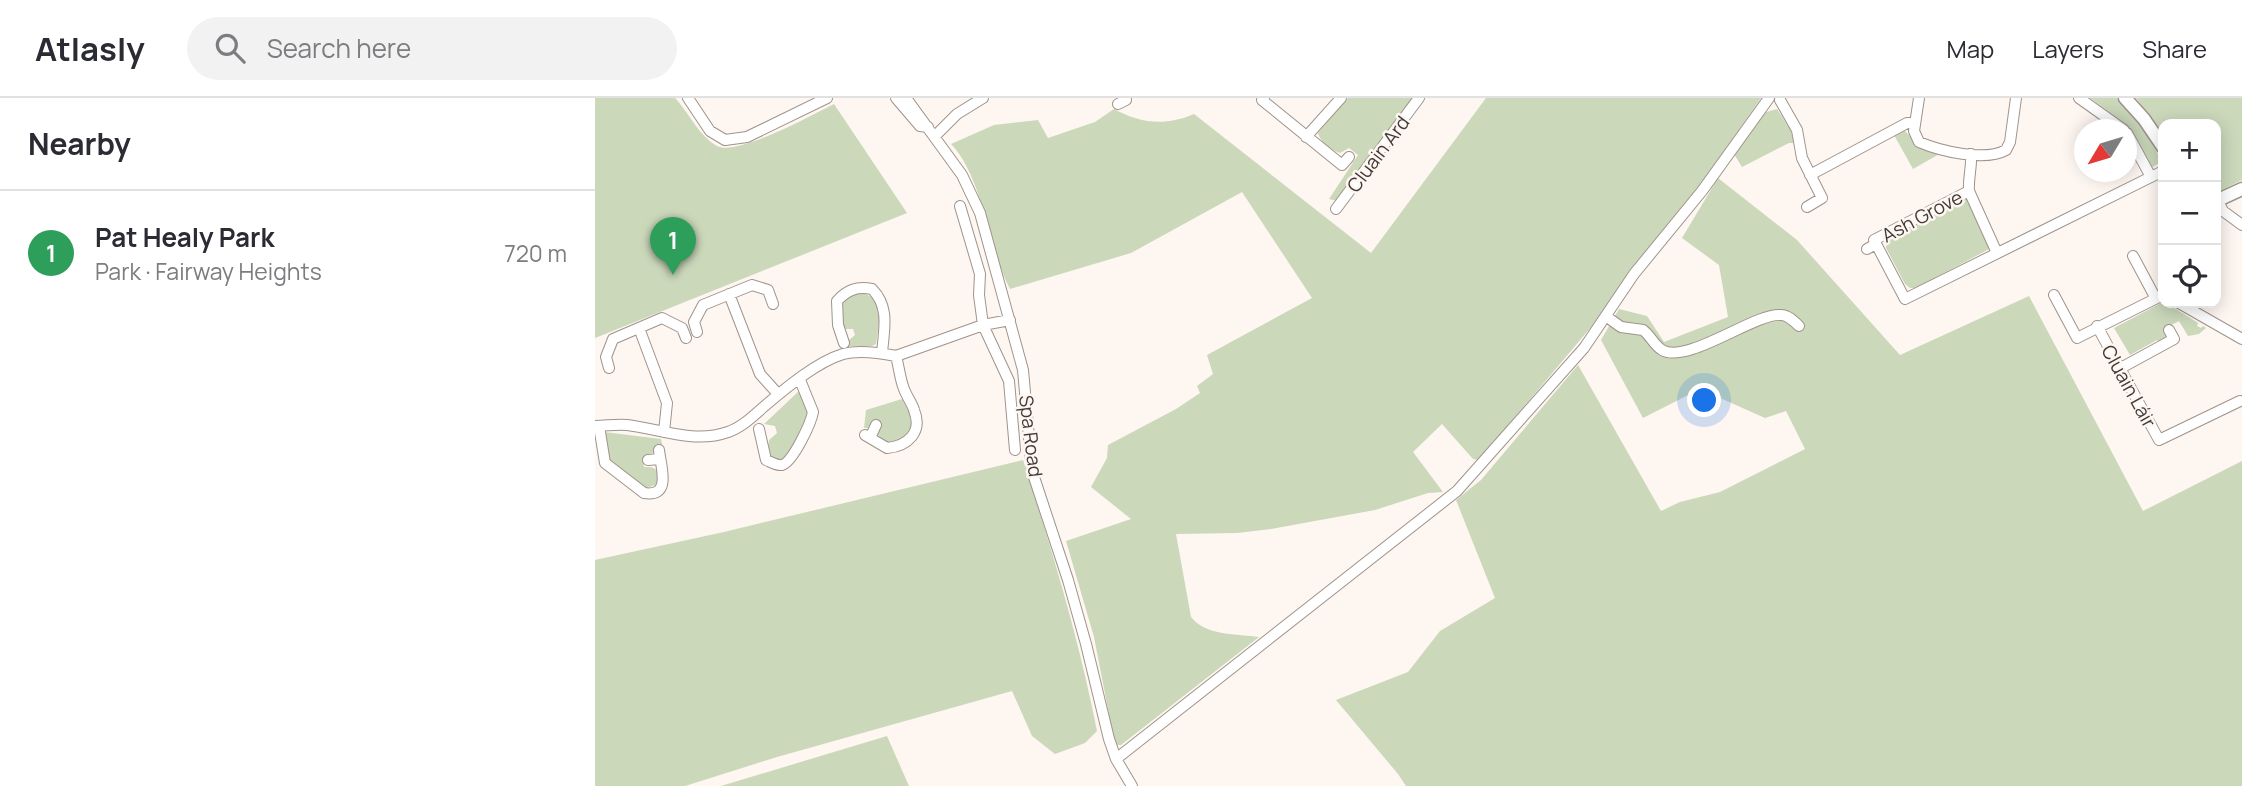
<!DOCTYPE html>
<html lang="en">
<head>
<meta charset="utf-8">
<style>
  :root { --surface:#fff; --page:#f2f2f3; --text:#2b2b33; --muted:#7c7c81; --line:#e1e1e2; --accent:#d93025 }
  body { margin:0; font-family:Manrope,sans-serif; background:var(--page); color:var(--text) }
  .controls { position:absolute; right:21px; top:21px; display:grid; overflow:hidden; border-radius:14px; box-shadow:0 4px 18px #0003 }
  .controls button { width:63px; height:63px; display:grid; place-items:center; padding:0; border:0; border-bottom:2px solid var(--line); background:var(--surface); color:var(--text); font:35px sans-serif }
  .compass { position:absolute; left:1479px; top:21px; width:63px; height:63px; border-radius:50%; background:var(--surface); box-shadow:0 4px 18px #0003; rotate:232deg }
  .you { position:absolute; left:1110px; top:303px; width:24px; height:24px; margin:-18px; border:5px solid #fff; border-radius:50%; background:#1a73e8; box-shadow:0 0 0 10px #1a73e833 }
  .badge { display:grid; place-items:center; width:46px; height:46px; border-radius:50%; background:var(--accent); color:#fff; font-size:23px; font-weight:700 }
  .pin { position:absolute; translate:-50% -58px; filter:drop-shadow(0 2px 4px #0008) }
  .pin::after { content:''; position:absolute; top:37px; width:24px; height:21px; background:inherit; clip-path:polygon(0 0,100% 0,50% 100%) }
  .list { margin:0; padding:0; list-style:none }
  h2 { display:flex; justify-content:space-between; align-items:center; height:91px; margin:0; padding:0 28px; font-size:30px }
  h2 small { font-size:23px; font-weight:400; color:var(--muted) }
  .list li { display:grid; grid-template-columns:46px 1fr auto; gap:21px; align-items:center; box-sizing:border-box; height:126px; padding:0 28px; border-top:2px solid var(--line) }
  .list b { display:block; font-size:26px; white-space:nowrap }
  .list p { margin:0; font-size:23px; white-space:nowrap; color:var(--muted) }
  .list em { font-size:23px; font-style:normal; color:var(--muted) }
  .icon { flex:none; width:38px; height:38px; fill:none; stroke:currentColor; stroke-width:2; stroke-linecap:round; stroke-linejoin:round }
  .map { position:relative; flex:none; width:1647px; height:688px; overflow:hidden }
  header { display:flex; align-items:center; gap:42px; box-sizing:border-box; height:98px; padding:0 35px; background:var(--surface); border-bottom:2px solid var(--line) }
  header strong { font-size:33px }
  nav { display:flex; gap:38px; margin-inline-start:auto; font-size:24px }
  .search { width:490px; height:63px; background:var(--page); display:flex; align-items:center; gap:18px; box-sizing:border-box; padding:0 24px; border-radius:38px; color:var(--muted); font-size:26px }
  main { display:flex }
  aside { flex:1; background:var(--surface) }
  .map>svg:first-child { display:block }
  .green { fill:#cbd8ba }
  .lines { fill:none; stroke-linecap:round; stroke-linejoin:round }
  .minor-casing { stroke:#9f938c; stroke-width:12 }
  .tertiary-casing { stroke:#9f938c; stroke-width:15 }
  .minor { stroke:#fff; stroke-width:10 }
  .tertiary { stroke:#fff; stroke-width:12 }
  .labels { text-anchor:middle; stroke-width:5; stroke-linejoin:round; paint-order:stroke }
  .street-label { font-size:19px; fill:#403b38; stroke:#fef6f1 }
</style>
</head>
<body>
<header>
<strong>Atlasly</strong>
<div class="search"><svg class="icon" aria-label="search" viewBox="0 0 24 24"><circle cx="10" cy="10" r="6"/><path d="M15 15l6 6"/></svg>Search here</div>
<nav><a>Map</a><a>Layers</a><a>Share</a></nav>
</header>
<main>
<aside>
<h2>Nearby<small></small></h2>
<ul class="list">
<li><span class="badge" style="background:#2e9e5b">1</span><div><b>Pat Healy Park</b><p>Park · Fairway Heights</p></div><em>720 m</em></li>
</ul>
</aside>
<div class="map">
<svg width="1647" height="688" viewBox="0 0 1647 688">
  <rect width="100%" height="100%" fill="#fef6f1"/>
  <path class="green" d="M0,0H80C95,16 103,37 122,48C141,59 219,16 239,6L312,115L0,240Z
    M753,0H819L742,103L734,101L763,57L754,50L745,55C737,52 725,44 723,35Z
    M891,0H1166L1089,110L1018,203L884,362L878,361L847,326L818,354L848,394L833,395L780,412L676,431L642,435L581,436L596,519C611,538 642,536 664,539L526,647H520L499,539L471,443L536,421L496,389L512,360L513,347L581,311L605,295L602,288L618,276L612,257L717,200L647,94L536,155L415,191C393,149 388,79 356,46L399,27L443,22L453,40L500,24L519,11C546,26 571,28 599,16L776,155Z
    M1495,0H1522C1541,18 1558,40 1566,64L1556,70L1529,25Z
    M1541,0H1647V82L1621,95V26H1568V37Z
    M1182,11L1196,33L1199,45H1194L1147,69L1139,56L1168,15Z
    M1309,32L1328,51L1346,55L1318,71L1299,37Z
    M1123,80L1202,142L1305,257L1434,198L1548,413L1647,363V688H811L803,676L741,602L813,574L845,533L900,500L861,402L886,382L983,267L1066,413L1085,404L1125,394L1210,351L1191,313L1170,320L1105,291L1048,320L1006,242L1024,211L1052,218L1069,244L1133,219L1124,167L1087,140Z
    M1372,99L1396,150L1321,190H1315L1310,186L1291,150V143Z
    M263,194C292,199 284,223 281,246L277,248H251L253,243L260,237L258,231H251L245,225L247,201Z
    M1566,205L1573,206L1603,225L1602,228L1606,230L1608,228L1611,230L1604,236L1593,238L1584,223L1574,228L1571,241L1565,245L1562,242L1535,257L1519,230Z
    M204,293C227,311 202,343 192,361L187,364L177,361L173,351L174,342L182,335L180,328L169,326Z
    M307,301C311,307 317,315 317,322C318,336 298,352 285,339C282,336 280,328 278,324L273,330H269L271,312Z
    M9,334L66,341L68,351H60L57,358L48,361L49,369C57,369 60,369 64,376L62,386L50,391L13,363Z
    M428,362C457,452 484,541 502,633L490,645L460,656L437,638L417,593L182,659L90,688H0V462L129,434Z
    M292,638L314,688H126Z"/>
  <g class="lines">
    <g class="minor-casing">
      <path id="minor" d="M93,0L115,33L130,42L152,39L232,0
        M301,0L325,28L333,29
        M311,0L367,77L385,115L428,272L437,373L473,482L491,546L514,641L521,661L537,688
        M669,0L667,2L747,67L754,59
        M1324,0L1319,33L1324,44C1345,53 1390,64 1411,52L1415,44L1421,0
        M1484,0L1529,32
        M1185,2L1202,32L1207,60L1227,100L1212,109
        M523,6L531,2L530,0
        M1532,35L1556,79
        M340,38L362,16L388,0
        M711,39L746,0
        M1215,77L1312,25H1320
        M1374,93C1373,80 1377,69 1376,56
        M1623,103L1628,113L1647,127
        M365,108L385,176L384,197L388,227L414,283L420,352
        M741,111L824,0
        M1272,151L1281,146
        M1402,155L1374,93L1279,142L1310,201L1568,73
        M1538,158L1560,199
        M134,196L165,276L183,296
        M1459,197L1482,240L1568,197
        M1584,205L1647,241
        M1012,219L1026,229L1048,232C1055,237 1059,247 1067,252C1092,267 1161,214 1186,217C1193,217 1199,223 1204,228
        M1502,228L1564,342L1645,303
        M44,230L72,305L69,334
        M102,234L99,224L108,207L157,187L173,192L178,206
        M249,245L243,227L242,203C252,192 262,188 277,191C295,209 289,231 287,255
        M14,270L11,259L18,241L67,220L87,230L91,240
        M1524,271L1579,241L1574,232
        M0,328C11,328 21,326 32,327C65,331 99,346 133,334C148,329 160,316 172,306C192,289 222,264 248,256C263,252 286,255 301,258L388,227L415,222
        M4,328L10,365L49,395C77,399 66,370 64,352
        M164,331L171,362C176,364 182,368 187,367C198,364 216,325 218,314L205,282
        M270,337L292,350C313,348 328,334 319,312C317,305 312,299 309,291C305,281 304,269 301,258
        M275,340L281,327
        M53,362L65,361
        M521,661L862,393L989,250L1039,176L1107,93L1174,0"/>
    </g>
    <g class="tertiary-casing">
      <path id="tertiary" d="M1530,0L1549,21L1568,49
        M1621,103L1647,91"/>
    </g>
    <use href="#minor" class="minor"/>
    <use href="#tertiary" class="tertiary"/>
  </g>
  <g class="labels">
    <g class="street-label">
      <text transform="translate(783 56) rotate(-53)" y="7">Cluain Ard</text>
      <text transform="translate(1327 118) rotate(-28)" y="7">Ash Grove</text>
      <text transform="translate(1534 288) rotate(61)" y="7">Cluain Láir</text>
      <text transform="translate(436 338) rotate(83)" y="7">Spa Road</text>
    </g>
  </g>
</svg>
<div class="controls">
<button>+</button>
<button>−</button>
<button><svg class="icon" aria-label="locate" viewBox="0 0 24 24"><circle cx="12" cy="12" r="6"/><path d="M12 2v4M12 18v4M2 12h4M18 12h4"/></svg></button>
</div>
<svg class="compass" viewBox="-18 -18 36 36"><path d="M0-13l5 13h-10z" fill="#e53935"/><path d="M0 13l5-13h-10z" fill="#7c7c81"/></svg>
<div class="you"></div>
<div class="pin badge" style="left:78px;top:177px;background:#2e9e5b">1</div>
</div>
</main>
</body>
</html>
